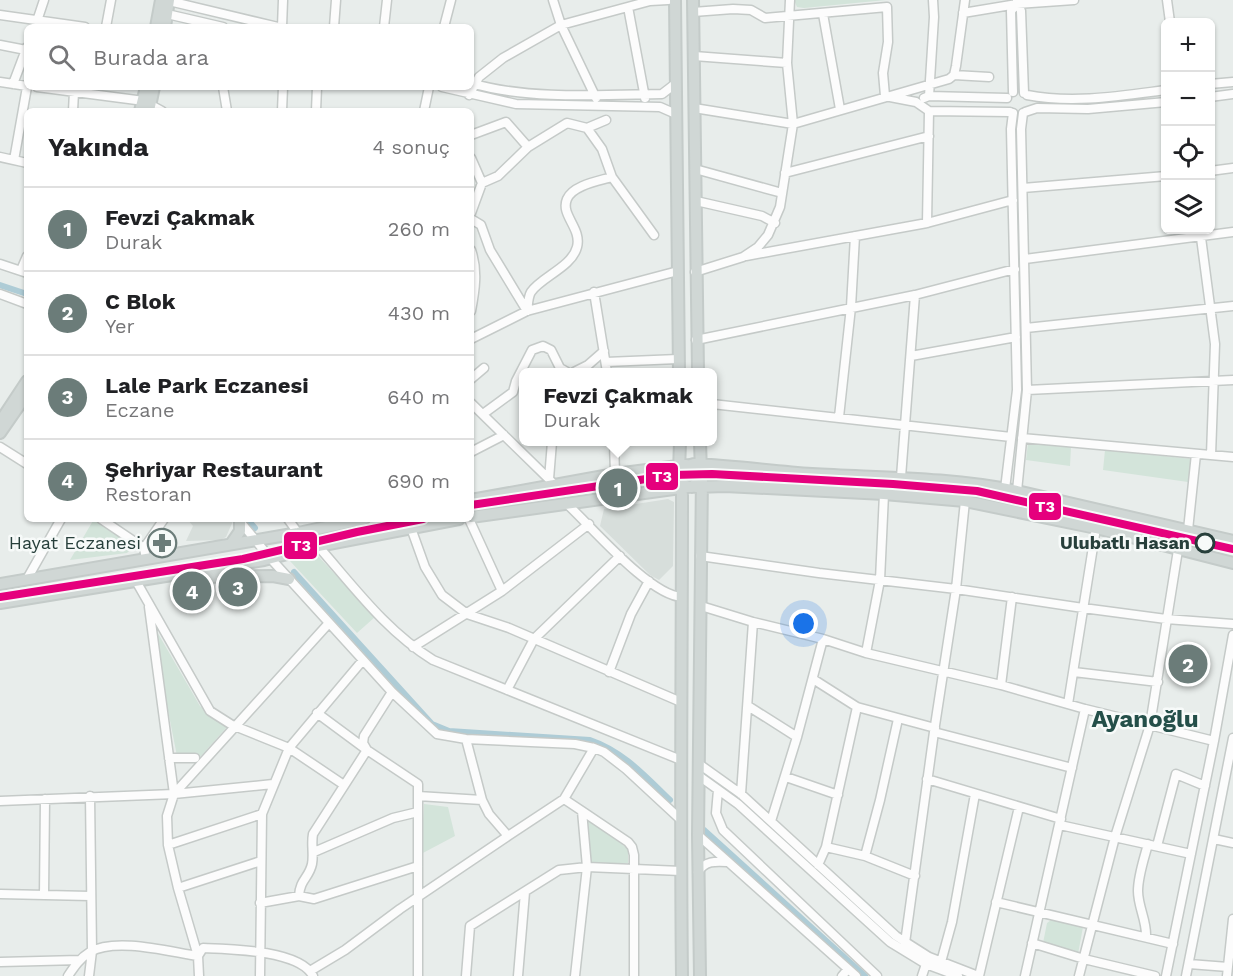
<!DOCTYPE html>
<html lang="tr">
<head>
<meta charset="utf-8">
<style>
  :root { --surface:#fff; --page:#f2f2f2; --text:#202124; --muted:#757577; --line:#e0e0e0; --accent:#6b7c79 }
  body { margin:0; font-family:"Work Sans",sans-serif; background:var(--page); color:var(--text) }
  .controls { position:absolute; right:18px; top:18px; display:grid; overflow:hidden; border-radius:9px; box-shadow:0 2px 4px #0004 }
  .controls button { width:54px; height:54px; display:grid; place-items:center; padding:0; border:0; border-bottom:2px solid var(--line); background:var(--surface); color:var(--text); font:30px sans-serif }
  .you { position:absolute; left:804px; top:624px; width:21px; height:21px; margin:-15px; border:4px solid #fff; border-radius:50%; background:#1a73e8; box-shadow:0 0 0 9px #1a73e833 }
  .badge { display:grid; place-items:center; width:39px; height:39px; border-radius:50%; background:var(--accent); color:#fff; font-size:20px; font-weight:700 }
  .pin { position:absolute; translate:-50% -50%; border:3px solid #fff; box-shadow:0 2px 6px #0006 }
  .popup { position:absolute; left:519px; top:368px; width:198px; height:78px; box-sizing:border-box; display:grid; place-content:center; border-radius:9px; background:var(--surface); filter:drop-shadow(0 2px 4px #0005); font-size:20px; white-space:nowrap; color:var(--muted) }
  .popup b { font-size:22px; color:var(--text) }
  .popup::after { content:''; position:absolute; left:50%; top:100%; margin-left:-12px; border:12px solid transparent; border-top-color:var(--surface) }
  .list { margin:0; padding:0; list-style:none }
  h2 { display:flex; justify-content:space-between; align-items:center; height:78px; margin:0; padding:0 24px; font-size:26px }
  h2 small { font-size:20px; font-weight:400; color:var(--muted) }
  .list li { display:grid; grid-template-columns:39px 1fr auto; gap:18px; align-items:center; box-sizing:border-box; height:84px; padding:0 24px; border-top:2px solid var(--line) }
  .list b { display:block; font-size:22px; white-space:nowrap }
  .list p { margin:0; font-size:20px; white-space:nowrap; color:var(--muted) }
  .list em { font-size:20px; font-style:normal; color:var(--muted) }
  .icon { flex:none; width:33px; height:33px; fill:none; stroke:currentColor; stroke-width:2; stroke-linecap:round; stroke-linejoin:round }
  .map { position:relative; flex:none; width:1233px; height:976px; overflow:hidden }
  .search { position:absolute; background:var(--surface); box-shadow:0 2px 4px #0004; left:24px; top:24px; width:450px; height:66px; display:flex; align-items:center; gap:15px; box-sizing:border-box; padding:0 21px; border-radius:9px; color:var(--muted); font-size:22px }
  .panel { position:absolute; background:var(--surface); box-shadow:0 2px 4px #0004; left:24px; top:108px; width:450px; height:414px; border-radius:9px }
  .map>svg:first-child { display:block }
  .built { fill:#d7dedb }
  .green { fill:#d3e4da }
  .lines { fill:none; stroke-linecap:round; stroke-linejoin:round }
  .canal { stroke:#aeccd6; stroke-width:6 }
  .minor-casing { stroke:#c5cac8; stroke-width:11 }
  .major-casing { stroke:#c4cbc9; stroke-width:14 }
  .minor { stroke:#fcfcfc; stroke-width:8 }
  .major { stroke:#d0d7d5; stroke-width:10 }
  .tram-1-casing { stroke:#f7faf9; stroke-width:12 }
  .tram-1 { stroke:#e5007d; stroke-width:8 }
  .stop-dot { fill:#f7faf9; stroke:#273f3b; stroke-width:3 }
  .labels { text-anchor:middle; stroke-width:5; stroke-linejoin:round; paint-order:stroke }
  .poi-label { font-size:18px; fill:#273f3b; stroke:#f7faf9; text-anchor:end }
  .stop-label { font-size:18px; font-weight:bold; fill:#273f3b; stroke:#f7faf9; text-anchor:end }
  .district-label { font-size:24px; font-weight:bold; fill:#244f49; stroke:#f7faf9 }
  .line-badge { stroke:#f7faf9; stroke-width:2 }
  .badge-label { font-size:16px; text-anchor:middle; font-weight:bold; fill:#fff }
</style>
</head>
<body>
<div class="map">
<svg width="1233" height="976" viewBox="0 0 1233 976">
  <rect width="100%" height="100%" fill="#e8edeb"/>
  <path class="built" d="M668,499L674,502L673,566L659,580L650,575L600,526L604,509Z
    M187,519H231L233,521L226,537L220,540L186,541L193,526Z"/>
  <path class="green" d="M794,0H886L804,8L797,7Z
    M1028,443L1071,447L1070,466L1026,460Z
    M1105,450L1192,459L1188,482L1103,470Z
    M94,519L131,540V549L127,553L70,560Z
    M318,556L375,617L357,633L290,561Z
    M156,630L200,706L227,727L201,756H177L158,660Z
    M424,804L448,807L455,836L421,854Z
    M588,820H590L628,849V863H591Z
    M1051,920L1083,927L1078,954L1043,943L1047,923Z"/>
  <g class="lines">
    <path class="canal" d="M0,285L27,294
      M247,519L255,528
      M294,572L432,724L449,731L590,740C623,751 646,777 670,800
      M704,830L865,976"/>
    <g class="minor-casing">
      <path id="minor" d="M553,0L561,25L596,98
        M1017,0L1021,11L1024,93
        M1167,0L1170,22
        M169,1L278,27
        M628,7L645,98
        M693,12L733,9L751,10L765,18L887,7L888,42L883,73L885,96L916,102L929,111L1010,112
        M963,13L1017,4L1074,0
        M167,14L223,27
        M823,14L840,109
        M0,15L85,27
        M35,27L44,0
        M106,27L111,0
        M282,27L283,0
        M334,27L336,0
        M384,27L387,0
        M444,27L451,0
        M0,45L26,50
        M694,56L787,63
        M954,75L989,77
        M0,82L27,86
        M471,83C527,100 603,95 662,94L675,84
        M13,84L27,47
        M1210,84L1233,82
        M37,87L144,101
        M223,87L227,111
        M442,87L516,104L660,107L676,114
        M1013,92L1011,11L1017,4
        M469,95L479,77L503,58L561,25L650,1L668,0
        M1027,95C1073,104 1120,96 1166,90
        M929,96L934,17L933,0
        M1210,97L1233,94
        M924,98L929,96L1007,98
        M151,105L162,111
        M694,108L793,124L787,63L790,0
        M73,111L74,92
        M282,111L283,87
        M316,111L317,87
        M424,111L429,87
        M1025,112L1037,108L1088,109L1166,102
        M587,128L602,149L612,177L654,235
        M471,135L506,122L528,147
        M0,157L27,163
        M471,158L482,183L471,213
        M14,160L27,87
        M695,169L782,193
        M1210,171L1233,168
        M785,173L929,136
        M482,183L498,176L528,147L567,123L587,128L606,120
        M1023,188L1166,176
        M696,201L762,216L775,223
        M471,219L481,225L490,250L527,311
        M927,223L929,111
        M1200,230L1215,344L1211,455
        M471,250C478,270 475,290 471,311
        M746,256L927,223L1013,200
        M1025,259L1233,232
        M0,264L27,273
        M21,270L27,256
        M695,272L743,257L758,247L768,235L780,207L793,124L949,79L954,75L956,66L965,0
        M594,292L607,372
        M0,294L27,304
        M527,311C528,305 528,297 531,292C541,277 572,267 577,247C582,228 560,215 567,199C573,185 599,181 612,177
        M1026,328L1233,306
        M471,339L527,311L678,271
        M696,340L915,295L1015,269
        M911,356L1016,337
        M606,362L678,359
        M574,372L588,365L604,351
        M471,379L484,368
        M1027,390L1233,380
        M471,403L555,485
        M712,404L1011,437
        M483,414L513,392L516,381L532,350L543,346L551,350L560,368L567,372
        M839,417L851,307L855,236
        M1022,438L1233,457
        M614,442L615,474
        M0,447L27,464
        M471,452L504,435
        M901,477L915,295
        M549,479L552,442
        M1005,489L1017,390L1011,129L1013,113
        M1017,491L1027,390L1021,129L1023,113
        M566,503C591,526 650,596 682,597
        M101,519L144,548L146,559
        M238,519L271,559L363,660L392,692L437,734L466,739L575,744L594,748L604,752L626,769L680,819
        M288,519L298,533
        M469,519L502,591
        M411,528L425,567L442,595L467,614L509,628L681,702
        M1188,530L1196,454
        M318,546C354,587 386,631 433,660L681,760
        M144,548L164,519
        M700,556L819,573L956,589L1083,608L1166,619L1233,624
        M27,579L61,519
        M136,581L210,711L232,725L289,748L344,785
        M701,606L753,622L823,639L866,653L1001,685L1085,709L1214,741
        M149,607L174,794
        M413,647L502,591L589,524
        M866,653L880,580L884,494
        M609,672L631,614L649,581
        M1074,672L1158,682
        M813,679L857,707L935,728
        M1001,685L1012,597
        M507,690L534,639L620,556
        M1068,704L1096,528
        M748,706L797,737
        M317,713L367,750L418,784V976
        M934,732L1072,768
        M169,758H195
        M699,764L741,794L896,936L929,957L978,976
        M699,776L738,804L890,942L926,964L958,976
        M786,777L838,795
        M927,779L1061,819
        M718,790L716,813L723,830L877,976
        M741,794L753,622
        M418,796L482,800
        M564,799L582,811L587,867L575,976
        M0,801L174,794L273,784
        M582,811L628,842L632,847L634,855V976
        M771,821L797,737L823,639
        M1060,825L1191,854
        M698,835L856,976
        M508,836L564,799L594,748
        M1214,839L1233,843
        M168,845L262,814
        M1157,846L1176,774L1205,786
        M826,847L865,856L915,876
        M314,852L393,818L418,812
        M865,856L880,800L898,719
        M818,865L826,847L857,707
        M698,872C705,861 715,861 727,862
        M178,888L261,861
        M0,894L90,896
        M44,895L45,799
        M299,896C300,879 309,878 312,864C314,854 311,844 313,834L367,750L363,743L364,736L392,692
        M996,902L1173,944
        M260,903L299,896L314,899L418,866
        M1146,937C1147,921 1138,907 1138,891C1138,876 1144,859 1148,844
        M905,943L934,732L956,589L965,501
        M1032,943L1084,959L1155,976
        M198,956L203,948C229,949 300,950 313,976
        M0,962L80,960
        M941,962L952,922L975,794
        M1189,964L1228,967
        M310,971L345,950L400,909L508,836L489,814L482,800L466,739
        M68,976C74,967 80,958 90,952C116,937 170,952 198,956
        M89,976L92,951L90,796
        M199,976L198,956L178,888L168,845L167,816L174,794L329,623
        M260,976L262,814L289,748L363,660
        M466,976L470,926L559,870L587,867L681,871
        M518,976L525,892
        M842,976L848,969
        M922,976L926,964
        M979,976L1019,807
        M1025,976L1085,709
        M1079,976L1115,837L1150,725L1178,550
        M1166,976L1214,741L1233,635
        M1186,976L1233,738
        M1227,976L1233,919"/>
    </g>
    <g class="major-casing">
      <path id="major" d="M675,0L679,372
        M693,0L698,372
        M156,27L161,0
        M165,27L169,0
        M140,111L146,87
        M149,111L154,87
        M0,422L27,381
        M0,433L27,394
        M700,442L701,472
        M694,464C733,466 772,471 812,474C880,478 949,477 1017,491L1233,541
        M679,471L680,442
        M680,481L682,495C682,656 680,816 682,976
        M696,487L725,486L884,494L965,501L1096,528L1233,563
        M471,500L615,474L686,465
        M471,517L688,487
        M231,544L240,531V522
        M193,577L273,576L289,579
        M0,584L298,533L364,519
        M0,603L264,560L318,546L459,519
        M700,976L698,835L702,476L700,469L694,464L683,467C675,476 680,487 692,487L701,480"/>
    </g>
    <use href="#minor" class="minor"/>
    <use href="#major" class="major"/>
    <g class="tram-1-casing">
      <path id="tram-1" d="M471,505L673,475L712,474L893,484L977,491L1233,549
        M0,597L243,559L357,532L423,519"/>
    </g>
    <use href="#tram-1" class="tram-1"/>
  </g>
  <defs>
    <g id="pharmacy-ring" transform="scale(1.5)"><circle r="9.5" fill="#f7faf9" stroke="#6b7c79" stroke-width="1.5"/><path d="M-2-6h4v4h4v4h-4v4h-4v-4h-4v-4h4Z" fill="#6b7c79"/></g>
  </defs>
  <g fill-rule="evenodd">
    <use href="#pharmacy-ring" x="162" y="543"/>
  </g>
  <circle class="stop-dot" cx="1205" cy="543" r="9"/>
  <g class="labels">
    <g class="poi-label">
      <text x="141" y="549">Hayat Eczanesi</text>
    </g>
    <g class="stop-label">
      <text x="1190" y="549">Ulubatlı Hasan</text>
    </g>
    <g class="district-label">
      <text x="1145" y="727">Ayanoğlu</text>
    </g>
  </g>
  <g class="line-badge">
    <rect x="645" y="462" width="34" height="29" rx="6" fill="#e5007d"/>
    <rect x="1028" y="492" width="34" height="29" rx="6" fill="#e5007d"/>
    <rect x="283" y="531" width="35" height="29" rx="6" fill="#e5007d"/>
  </g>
  <g class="badge-label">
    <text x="662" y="482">T3</text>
    <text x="1045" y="512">T3</text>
    <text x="301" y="551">T3</text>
  </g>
</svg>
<div class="controls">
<button>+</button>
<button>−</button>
<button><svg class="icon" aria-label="locate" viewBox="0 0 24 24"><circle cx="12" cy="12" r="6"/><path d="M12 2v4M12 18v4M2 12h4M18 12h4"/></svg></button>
<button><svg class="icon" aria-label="layers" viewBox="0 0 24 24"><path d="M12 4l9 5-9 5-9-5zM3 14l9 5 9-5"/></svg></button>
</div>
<div class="you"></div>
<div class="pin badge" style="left:618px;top:488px">1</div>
<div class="popup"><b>Fevzi Çakmak</b>Durak</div>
<div class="pin badge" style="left:1188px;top:664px">2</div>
<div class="pin badge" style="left:238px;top:587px">3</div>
<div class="pin badge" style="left:192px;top:591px">4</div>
<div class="search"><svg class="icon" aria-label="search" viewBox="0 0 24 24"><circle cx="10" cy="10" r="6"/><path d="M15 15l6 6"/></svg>Burada ara</div>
<section class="panel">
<h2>Yakında<small>4 sonuç</small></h2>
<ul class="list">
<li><span class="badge">1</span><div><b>Fevzi Çakmak</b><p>Durak</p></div><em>260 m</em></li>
<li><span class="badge">2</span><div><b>C Blok</b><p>Yer</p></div><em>430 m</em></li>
<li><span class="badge">3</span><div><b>Lale Park Eczanesi</b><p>Eczane</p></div><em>640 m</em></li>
<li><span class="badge">4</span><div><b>Şehriyar Restaurant</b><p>Restoran</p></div><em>690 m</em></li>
</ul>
</section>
</div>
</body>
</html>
